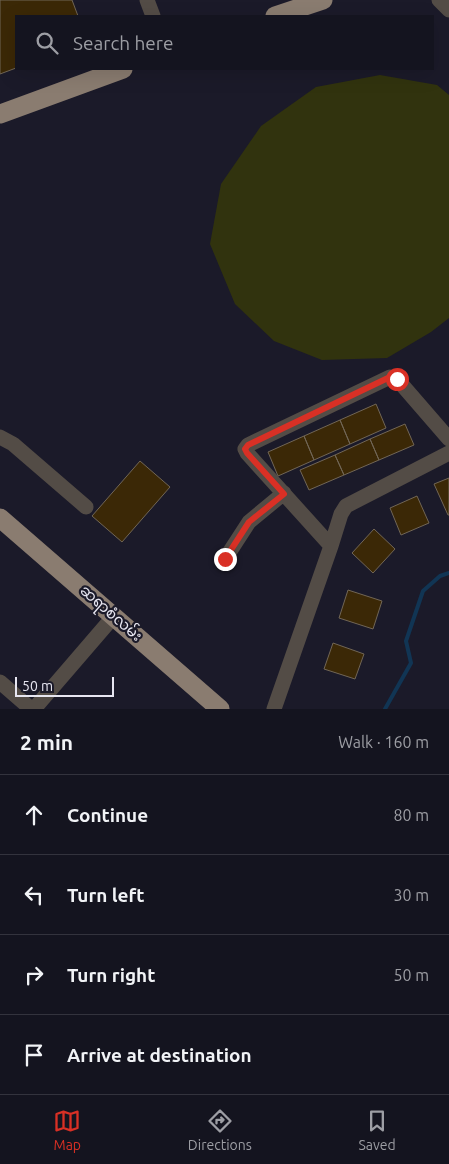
<!DOCTYPE html>
<html lang="en">
<head>
<meta charset="utf-8">
<style>
  :root { --surface:#14141f; --page:#1d1d28; --text:#f1f3f6; --muted:#9d9ea4; --line:#33333d; --accent:#d93025 }
  body { margin:0; font-family:Ubuntu,"Noto Sans Myanmar",sans-serif; background:var(--page); color:var(--text) }
  .scale { position:absolute; left:15px; bottom:12px; width:99px; box-sizing:border-box; padding-left:5px; border:2px solid #e7e6f1; border-top:0; font-size:14px; line-height:18px; white-space:nowrap; color:#e7e6f1; -webkit-text-stroke:4px #1b1a29; paint-order:stroke }
  .stop { position:absolute; width:15px; height:15px; margin:-11px; border:4px solid #d93025; border-radius:50%; background:#fff }
  .stop.end { background:#d93025; border-color:#fff; box-shadow:0 1px 5px #0008 }
  .list { margin:0; padding:0; list-style:none }
  h2 { display:flex; justify-content:space-between; align-items:center; height:65px; margin:0; padding:0 20px; font-size:21px }
  h2 small { font-size:16px; font-weight:400; color:var(--muted) }
  .list li { display:grid; grid-template-columns:32px 1fr auto; gap:15px; align-items:center; box-sizing:border-box; height:80px; padding:0 20px; border-top:1px solid var(--line) }
  .list b { display:block; font-size:19px; white-space:nowrap }
  .list em { font-size:16px; font-style:normal; color:var(--muted) }
  .icon { flex:none; width:28px; height:28px; fill:none; stroke:currentColor; stroke-width:2; stroke-linecap:round; stroke-linejoin:round }
  .map { position:relative; flex:none; width:449px; height:709px; overflow:hidden }
  .search { position:absolute; background:var(--surface); box-shadow:0 5px 20px #0002; left:15px; right:15px; top:15px; height:55px; display:flex; align-items:center; gap:12px; box-sizing:border-box; padding:0 18px; border-radius:0px; color:var(--muted); font-size:19px }
  .sheet { height:385px; background:var(--surface) }
  nav { display:flex; justify-content:space-around; align-items:center; box-sizing:border-box; height:70px; border-top:1px solid var(--line); background:var(--surface); font-size:14px; color:var(--muted) }
  nav a { display:grid; justify-items:center; gap:2px }
  nav .on { color:var(--accent) }
  .map>svg:first-child { display:block }
  .green { fill:#31330e }
  .lines { fill:none; stroke-linecap:round; stroke-linejoin:round }
  .stream { stroke:#113554; stroke-width:4 }
  .building { fill:#3b2806; stroke:#716656 }
  .minor { stroke:#534c46; stroke-width:15 }
  .major { stroke:#8a7c70; stroke-width:19 }
  .route { stroke:#d93025; stroke-width:6 }
  .labels { text-anchor:middle; stroke-width:4.5; stroke-linejoin:round; paint-order:stroke }
  .street-label { font-size:15px; fill:#e7e6f1; stroke:#1b1a29 }
</style>
</head>
<body>
<div class="map">
<svg width="449" height="709" viewBox="0 0 449 709">
  <rect width="100%" height="100%" fill="#1b1a29"/>
  <path class="green" d="M380,75L437,85L449,95V318L431,332L387,358L322,360L274,341L235,304L210,244L221,184L261,126L316,87Z"/>
  <g class="lines">
    <path class="stream" d="M385,709L411,663L406,641L423,591L440,576L449,573"/>
  </g>
  <path class="building" d="M0,0H72L78,16H16V68L0,74Z
    M376,404L386,428L350,444L340,420Z
    M340,420L350,444L314,460L304,436Z
    M405,424L414,445L379,460L370,439Z
    M304,436L314,460L278,476L268,452Z
    M370,439L379,460L344,475L335,455Z
    M335,455L344,475L309,490L300,470Z
    M140,461L170,487L122,542L92,516Z
    M449,478V515H448L434,484Z
    M417,496L429,523L401,535L390,508Z
    M374,529L395,549L373,573L352,553Z
    M348,590L382,601L373,629L339,618Z
    M333,643L364,654L355,679L324,669Z"/>
  <g class="lines">
    <path class="minor" d="M147,0L153,16
      M439,0L449,10
      M0,437L13,444L86,507
      M331,546L247,453L245,449L248,445L390,377L397,379L449,439
      M225,559L249,522L284,493
      M0,682L31,709
      M34,709L114,616
      M274,709L331,546L341,514L346,506L449,453"/>
    <path class="major" d="M275,16L323,0
      M0,114L123,69
      M0,518L220,709"/>
  </g>
  <g class="lines">
    <path class="route" d="M225,559L249,522L284,494L247,453L245,449L248,445L390,377L397,379"/>
  </g>
  <g class="labels">
    <g class="street-label">
      <text transform="translate(111 613) rotate(41)" y="5">ဆရာစံလမ်း</text>
    </g>
  </g>
</svg>
<div class="scale">50 m</div>
<div class="stop" style="left:397px;top:379px"></div>
<div class="stop end" style="left:225px;top:559px"></div>
<div class="search"><svg class="icon" aria-label="search" viewBox="0 0 24 24"><circle cx="10" cy="10" r="6"/><path d="M15 15l6 6"/></svg>Search here</div>
</div>
<section class="sheet">
<h2>2 min<small>Walk · 160 m</small></h2>
<ul class="list">
<li><svg class="icon" aria-label="ahead" viewBox="0 0 24 24"><path d="M12 20V5M6 11l6-6 6 6"/></svg><div><b>Continue</b></div><em>80 m</em></li>
<li><svg class="icon" aria-label="left" viewBox="0 0 24 24"><path d="M17 20v-9H6M10 6l-5 5 5 5"/></svg><div><b>Turn left</b></div><em>30 m</em></li>
<li><svg class="icon" aria-label="right" viewBox="0 0 24 24"><path d="M7 20v-9h11M14 6l5 5-5 5"/></svg><div><b>Turn right</b></div><em>50 m</em></li>
<li><svg class="icon" aria-label="arrive" viewBox="0 0 24 24"><path d="M6 21V4h12l-3 4 3 4H6"/></svg><div><b>Arrive at destination</b></div></li>
</ul>
</section>
<nav>
<a class="on"><svg class="icon" aria-label="map" viewBox="0 0 24 24"><path d="M3 6l6-2 6 2 6-2v14l-6 2-6-2-6 2zM9 4v14M15 6v14"/></svg>Map</a>
<a><svg class="icon" aria-label="directions" viewBox="0 0 24 24"><path d="M12 3l9 9-9 9-9-9zM9 14v-3h6M13 9l2 2-2 2"/></svg>Directions</a>
<a><svg class="icon" aria-label="saved" viewBox="0 0 24 24"><path d="M7 4h10v16l-5-4-5 4z"/></svg>Saved</a>
</nav>
</body>
</html>
